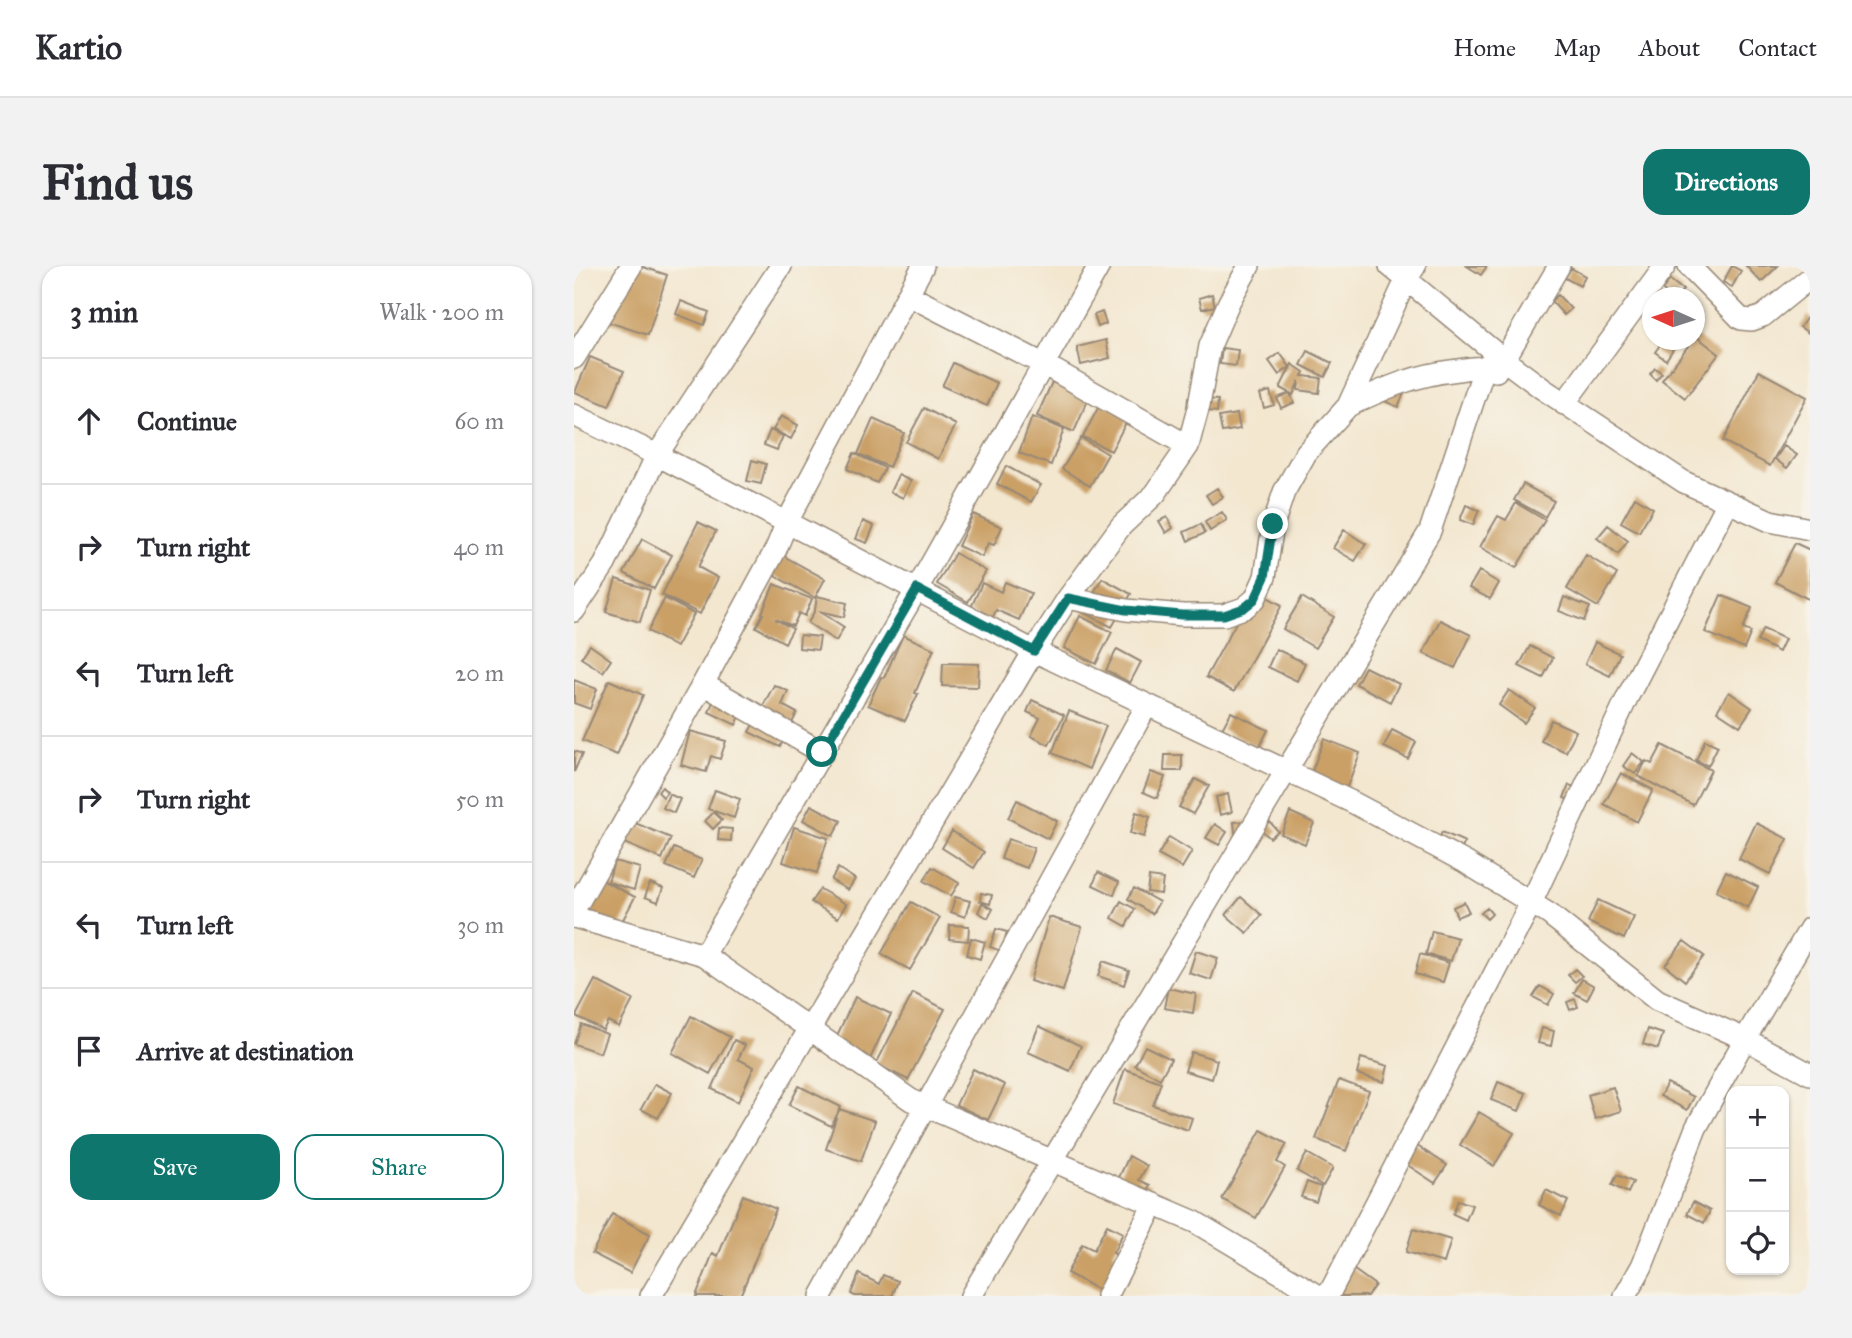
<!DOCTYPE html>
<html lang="en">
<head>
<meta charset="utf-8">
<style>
  :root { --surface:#fff; --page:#f2f2f3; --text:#2b2b33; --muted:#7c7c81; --line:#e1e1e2; --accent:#0f766e }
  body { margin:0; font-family:"IM FELL Great Primer",serif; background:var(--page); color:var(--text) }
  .controls { position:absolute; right:21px; bottom:21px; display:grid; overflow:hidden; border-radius:14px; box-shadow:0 2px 5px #0004 }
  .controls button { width:63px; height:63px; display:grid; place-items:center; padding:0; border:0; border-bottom:2px solid var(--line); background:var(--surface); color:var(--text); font:35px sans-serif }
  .compass { position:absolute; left:1068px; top:21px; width:63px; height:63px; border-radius:50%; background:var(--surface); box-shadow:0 2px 5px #0004; rotate:273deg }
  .stop { position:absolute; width:21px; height:21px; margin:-16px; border:5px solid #0f766e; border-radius:50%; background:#fff }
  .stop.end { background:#0f766e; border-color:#fff; box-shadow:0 2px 7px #0008 }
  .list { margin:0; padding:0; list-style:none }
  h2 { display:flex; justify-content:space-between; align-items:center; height:91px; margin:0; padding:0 28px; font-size:30px }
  h2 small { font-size:23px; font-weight:400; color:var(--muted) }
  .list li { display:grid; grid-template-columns:46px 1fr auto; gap:21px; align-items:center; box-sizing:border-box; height:126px; padding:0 28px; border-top:2px solid var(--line) }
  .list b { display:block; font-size:26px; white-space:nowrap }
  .list em { font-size:23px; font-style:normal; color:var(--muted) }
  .actions { display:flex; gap:14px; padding:21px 28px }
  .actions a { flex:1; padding:16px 0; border:2px solid var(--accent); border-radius:21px; text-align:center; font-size:24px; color:var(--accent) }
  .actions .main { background:var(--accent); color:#fff }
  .icon { flex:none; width:38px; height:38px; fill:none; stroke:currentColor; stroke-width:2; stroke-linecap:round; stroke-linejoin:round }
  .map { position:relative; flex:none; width:1236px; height:1030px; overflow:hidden; border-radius:21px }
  header { display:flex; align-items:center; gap:42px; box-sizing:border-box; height:98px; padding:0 35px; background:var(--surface); border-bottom:2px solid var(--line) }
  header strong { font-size:33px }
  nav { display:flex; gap:38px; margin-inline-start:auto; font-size:24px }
  .intro { display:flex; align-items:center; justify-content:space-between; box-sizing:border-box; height:168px; padding:0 42px }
  h1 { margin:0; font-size:49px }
  .button { padding:18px 32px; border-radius:21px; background:var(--accent); color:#fff; font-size:24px; font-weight:700 }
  main { display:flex; gap:42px; padding:0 42px }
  aside { flex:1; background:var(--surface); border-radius:21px; box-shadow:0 2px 5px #0004 }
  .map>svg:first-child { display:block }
  .building { fill:#caa066 }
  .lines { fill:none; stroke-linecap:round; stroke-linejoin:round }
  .street-casing { stroke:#978877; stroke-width:24 }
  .street { stroke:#fff; stroke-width:21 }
  .route { stroke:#0f766e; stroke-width:9 }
</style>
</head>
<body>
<header>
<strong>Kartio</strong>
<nav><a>Home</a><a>Map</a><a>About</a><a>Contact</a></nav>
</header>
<div class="intro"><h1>Find us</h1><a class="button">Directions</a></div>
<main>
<aside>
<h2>3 min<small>Walk · 200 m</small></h2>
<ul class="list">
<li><svg class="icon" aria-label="ahead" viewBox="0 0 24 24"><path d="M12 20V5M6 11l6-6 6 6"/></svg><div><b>Continue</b></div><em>60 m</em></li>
<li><svg class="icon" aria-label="right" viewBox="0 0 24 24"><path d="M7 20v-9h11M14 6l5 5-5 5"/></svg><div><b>Turn right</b></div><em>40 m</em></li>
<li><svg class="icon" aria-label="left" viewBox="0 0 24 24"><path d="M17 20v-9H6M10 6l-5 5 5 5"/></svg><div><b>Turn left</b></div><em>20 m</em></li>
<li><svg class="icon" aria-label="right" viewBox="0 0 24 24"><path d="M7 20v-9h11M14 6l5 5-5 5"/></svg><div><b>Turn right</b></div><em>50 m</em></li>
<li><svg class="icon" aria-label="left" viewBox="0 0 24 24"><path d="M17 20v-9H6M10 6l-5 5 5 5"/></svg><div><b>Turn left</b></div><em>30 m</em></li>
<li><svg class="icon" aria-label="arrive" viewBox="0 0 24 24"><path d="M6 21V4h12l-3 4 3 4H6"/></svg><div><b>Arrive at destination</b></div></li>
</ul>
<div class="actions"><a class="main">Save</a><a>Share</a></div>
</aside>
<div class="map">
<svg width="1236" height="1030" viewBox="0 0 1236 1030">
  <rect width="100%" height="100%" fill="#f7f3e8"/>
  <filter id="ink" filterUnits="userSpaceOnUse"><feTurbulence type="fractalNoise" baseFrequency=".0143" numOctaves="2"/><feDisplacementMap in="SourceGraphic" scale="14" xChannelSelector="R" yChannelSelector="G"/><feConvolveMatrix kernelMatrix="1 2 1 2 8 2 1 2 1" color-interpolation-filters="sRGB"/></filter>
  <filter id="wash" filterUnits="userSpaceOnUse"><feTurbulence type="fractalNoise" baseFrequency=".00686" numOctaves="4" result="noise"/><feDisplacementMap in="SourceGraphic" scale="28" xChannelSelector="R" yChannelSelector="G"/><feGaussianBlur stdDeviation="1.57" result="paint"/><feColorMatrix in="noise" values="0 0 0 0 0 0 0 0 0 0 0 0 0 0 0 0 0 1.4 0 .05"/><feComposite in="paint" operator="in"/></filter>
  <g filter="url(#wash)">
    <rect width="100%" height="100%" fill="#f3e7d0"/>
    <g id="blocks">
      <path class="building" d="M66,0L93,9L74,69L28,54Z
        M893,0H913L907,9Z
        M1158,0L1167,5L1158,21L1149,16Z
        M1172,0H1204L1187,16Z
        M997,2L1011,10L1006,20L991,12Z
        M1096,14L1109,24L1102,32H1097L1088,24Z
        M638,28L641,40L628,43L625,32Z
        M984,29L997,43L990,49L977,35Z
        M107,35L135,46L130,59L102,48Z
        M1078,37V53L1070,46Z
        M528,46L532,58L524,61L520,49Z
        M1234,50L1236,51V68L1226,61Z
        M1122,70L1145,88L1111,132L1088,114Z
        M532,74L536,92L507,99L503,81Z
        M1088,76L1099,83L1092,94L1081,86Z
        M648,82L664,84L662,100L646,98Z
        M734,85L758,97L751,111L727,99Z
        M706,87L716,101L705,109L695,95Z
        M16,91L50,105L35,140L1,126Z
        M379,97L423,117L413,140L368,120Z
        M718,98L730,106L728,110L747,112L745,127L724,124L725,115L719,129L706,122Z
        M1081,102L1088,107L1082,114L1076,108Z
        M1185,105L1233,131L1196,200L1149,175Z
        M810,111L833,121L824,141L801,131Z
        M478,116L515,132L500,166L463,150Z
        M696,125L700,139L690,142L686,128Z
        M716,127L720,137L707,142L703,132Z
        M614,132L644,134L643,146L613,143Z
        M527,136L555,151L537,185L509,171Z
        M350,142L382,159L364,193L332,176Z
        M663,148L666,163L648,166L645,151Z
        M207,150L224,159L217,173L199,164Z
        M458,151L490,163L477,199L445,187Z
        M299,153L330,167L315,201L284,188Z
        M196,164L209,170L203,184L190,179Z
        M507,172L534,188L516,220L488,203Z
        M1210,180L1223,189L1213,202L1201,193Z
        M280,187L311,202L303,217L273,203Z
        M178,194L192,198L187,218L173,215Z
        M432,200L467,219L457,236L423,218Z
        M324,209L337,215L329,232L316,226Z
        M949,218L980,235L971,251L940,234Z
        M643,222L649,231L638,238L632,229Z
        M1061,231L1079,242L1065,266L1047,256Z
        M942,237L971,254L942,302L906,281L924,250L932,254Z
        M892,239L905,244L899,259L886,254Z
        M648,246L653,254L636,265L631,256Z
        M399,248L428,261L420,279L414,277L408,291L384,280Z
        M593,251L599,262L592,267L585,255Z
        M289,255L300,260L293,277L282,273Z
        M124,256L142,265L124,301L144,312L126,348L88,329Z
        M627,258L631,267L614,275L610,266Z
        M1034,259L1054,275L1044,288L1023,272Z
        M770,264L792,278L781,295L759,282Z
        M68,273L98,289L80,323L50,307Z
        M1221,277L1236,284V334L1201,316Z
        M381,287L412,305L394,336L363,318Z
        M206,288L251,313L241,332L196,307Z
        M1012,289L1043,308L1024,341L993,323Z
        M905,305L925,317L916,333L895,322Z
        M528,312L557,328L538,361L509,346Z
        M42,313L76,324L66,356L32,346Z
        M431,316L457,327L445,354L422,344L417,356L395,346L408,317L427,326Z
        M200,318L238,333L231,350L225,347L219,360L201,353L219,363L211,377L182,361L189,348L188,347Z
        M680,324L708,339L660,426L632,411Z
        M1147,329L1178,342L1169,363L1177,366L1170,383L1131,366Z
        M243,330L273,337L270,351L245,345L270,361L262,375L234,357L241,344Z
        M728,331L760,351L741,382L709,363Z
        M990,331L1016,341L1010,355L985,345Z
        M91,332L120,348L102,381L74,365Z
        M506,350L538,366L522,398L490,382Z
        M866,354L897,369L881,402L849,387Z
        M1189,363L1211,373L1205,386L1183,375Z
        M226,369L246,371L244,384L225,382Z
        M329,369L360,383L341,427L344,428L331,455L294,439L307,411L310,412Z
        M1021,376L1046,388L1036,410L1011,398Z
        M16,379L37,394L29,406L7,392Z
        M956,380L979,392L969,412L945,400Z
        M543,383L567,396L556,417L532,404Z
        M702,383L731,397L723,415L694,401Z
        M369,397L405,398L404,421L368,420Z
        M791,401L825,418L816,436L782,418Z
        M0,414L23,423L16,443L0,437Z
        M35,414L69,429L43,489L8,475Z
        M200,419L214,425L208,439L223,447L206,481L175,466Z
        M935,424L961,442L950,457L925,439Z
        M1155,426L1178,442L1166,460L1143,445Z
        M140,433L168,445L162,459L135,446Z
        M458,434L490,449L475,479L457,470L466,452L453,446Z
        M495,445L532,460L515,503L478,487Z
        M657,446L694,464L685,482L648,463Z
        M977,454L1002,465L992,486L967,475Z
        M818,464L842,476L834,493L810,481Z
        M116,465L152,475L146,493L137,490L132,506L107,499Z
        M750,473L786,487L771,526L735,513Z
        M1131,474L1144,480L1134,500L1122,494Z
        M1088,479L1137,504L1119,539L1064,510L1072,495L1078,498Z
        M0,485L8,488L0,506Z
        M1058,487L1070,496L1061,508L1049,500Z
        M591,489H608V505H590Z
        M577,506L591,511L583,532L569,526Z
        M1047,507L1079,524L1063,556L1030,538Z
        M621,513L635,520L619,548L605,541Z
        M995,519L1011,525L1007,538L990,532Z
        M88,521L93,526L89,531L84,526Z
        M141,524L166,533L160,552L134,543Z
        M95,528L106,533L100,547L89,542Z
        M654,528L658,546L646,549L642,531Z
        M443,534L483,555L474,573L434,552Z
        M237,539L267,555L259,570L229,554Z
        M140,546L148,554L139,563L131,555Z
        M562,546L576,551L570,571L556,567Z
        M716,546L740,557L731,578L707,568Z
        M47,551L97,572L88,593L38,572Z
        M676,555L662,576L660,556Z
        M695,555L704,565L696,572L687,564Z
        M1182,557L1214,573L1196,608L1165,593Z
        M641,558L653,566L645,579L632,572Z
        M220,561L254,572L243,607L209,596Z
        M145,562L158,563L157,575L144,574Z
        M378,565L410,586L400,602L368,582Z
        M868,566L891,576L884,590L862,580Z
        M595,571L618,585L608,602L584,589Z
        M434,573L460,582L453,602L427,593Z
        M100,582L128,594L120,612L92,600Z
        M40,595L66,602L60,624L34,616Z
        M358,601L385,617L377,630L350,615Z
        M264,602L281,613L274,624L257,614Z
        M1152,605L1184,621L1174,642L1142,625Z
        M524,606L545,616L540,629L519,619Z
        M575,611L589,613L587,628L573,626Z
        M28,614L61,631L44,663L11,646Z
        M76,617L89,622L84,636L71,631Z
        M560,622L585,636L578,648L554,633Z
        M246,623L272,638L264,652L237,636Z
        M407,627L418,629L416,638L406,635Z
        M381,631L396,635L391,651L377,646Z
        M667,631L688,649L673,667L652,649Z
        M1024,634L1060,651L1050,673L1014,656Z
        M547,635L561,643L552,660L538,652Z
        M337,636L366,652L336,704L307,688Z
        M890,636L895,646L883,651L879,641Z
        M408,637L419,643L414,652L404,646Z
        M913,642L918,648L913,653L907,647Z
        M475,651L508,661L489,725L456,715Z
        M376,659L395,660L394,675L375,673Z
        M422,663L433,666L427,685L416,681Z
        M858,665L884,672L877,695L852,688Z
        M397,672L411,676L406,693L393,689Z
        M1110,675L1130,690L1111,715L1091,699Z
        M622,685L644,692L637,714L615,707Z
        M846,688L875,697L869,716L841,708Z
        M529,695L555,704L550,719L524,710Z
        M1001,703L1008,710L1001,716L994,709Z
        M1008,713L1020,720L1013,734L1000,727Z
        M21,714L59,734L45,761L34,755L29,764L2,750Z
        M966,720L980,728L974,739L959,731Z
        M594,722L622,728L619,747L590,742Z
        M339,727L371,743L334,814L302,798Z
        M281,731L317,748L296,793L260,776Z
        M1001,733L1004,741L996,744L993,736Z
        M117,750L156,771L136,808L98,787Z
        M7,758L33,768L26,787L0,778Z
        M465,760L507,780L496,805L454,786Z
        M968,762L980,765L977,780L964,777Z
        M1074,763L1089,768L1084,783L1069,778Z
        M160,774L171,779L164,793L180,801L164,836L138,823Z
        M571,780L597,793L586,813L561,799Z
        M617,786L643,794L638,813L611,805Z
        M787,792L814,800L810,816L783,808Z
        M399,803L431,819L414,854L382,839Z
        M551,803L587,816L579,839L618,852L614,864L539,838Z
        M765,814L795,825L772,885L742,873Z
        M924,816L952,827L945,845L917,834Z
        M1093,817L1120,831L1113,844L1086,830Z
        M81,818L98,827L84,852L67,843Z
        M225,820L267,841L257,860L215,839Z
        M1039,821L1047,845L1021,853L1014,829Z
        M265,843L301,855L287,895L252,883Z
        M905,846L940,867L920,900L886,879Z
        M687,864L713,878L703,896L711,901L682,952L648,933Z
        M840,878L873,899L861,917L829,896Z
        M733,887L759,902L749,920L723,905Z
        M555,890L573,900L565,914L576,919L568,936L540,922Z
        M1043,909L1059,916L1054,927L1038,919Z
        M733,916L747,921L742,936L727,931Z
        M972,924L994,935L987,950L965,939Z
        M169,929L202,943L166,1030H122L139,987L144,990Z
        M884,934L898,939L892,954L879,948Z
        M1119,936L1136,945L1130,957L1113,948Z
        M38,948L76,968L56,1007L18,987Z
        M533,959L549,967L539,987L547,991L528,1026L493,1007L508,978L520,984Z
        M839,963L877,974L870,997L832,986Z
        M772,998L801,1019L793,1030H749Z
        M285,1008L305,1018L309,1009L324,1015L318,1030H281L277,1028Z"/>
    </g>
  </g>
  <g filter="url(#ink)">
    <use href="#blocks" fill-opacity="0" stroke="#978877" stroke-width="2"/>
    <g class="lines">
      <g class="street-casing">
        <path id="street" d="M816,0L930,94L969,123L1110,216L1196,255L1236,263
          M1115,0L1167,53L1178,54L1189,50L1236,12
          M334,29L471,99L614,180
          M0,92L57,0
          M930,94L985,0
          M990,138L1091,0
          M774,140C813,121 841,109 884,104C898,102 908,99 922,105
          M0,149L83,189L460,385L778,536L891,596L975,648L1083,734L1171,773L1236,808
          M494,332L547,260L581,228L614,180L625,139L636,80L655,36L675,0
          M0,345L31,298L83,189L207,0
          M129,418L249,487
          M0,644L129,418L202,283L213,256L349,0
          M0,651L130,689L337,834L621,956L745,1030
          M130,689L343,323L525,0
          M77,1030L460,385L494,332L552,344L609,349H650L670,342L681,333L691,311L699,259L710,226L732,187L774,140L832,14L841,0
          M247,1030L573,439
          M397,1030L856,265L911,100
          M533,1030L580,938
          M754,1030L957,637L1053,432L1154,236
          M1051,1030L1068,1000L1122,862L1171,773L1236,662"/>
      </g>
      <use href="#street" class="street"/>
    </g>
  </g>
  <g class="lines" filter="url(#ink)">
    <path class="route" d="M248,486L343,323L460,385L494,332L552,344L608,349H650L670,342L681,333L691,311L699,258"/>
  </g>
</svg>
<div class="controls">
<button>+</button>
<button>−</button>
<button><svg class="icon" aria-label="locate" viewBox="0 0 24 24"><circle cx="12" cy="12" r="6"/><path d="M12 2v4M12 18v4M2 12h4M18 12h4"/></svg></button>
</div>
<svg class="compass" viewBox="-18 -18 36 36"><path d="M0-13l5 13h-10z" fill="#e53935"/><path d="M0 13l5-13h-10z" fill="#7c7c81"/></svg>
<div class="stop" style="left:248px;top:486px"></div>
<div class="stop end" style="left:699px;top:258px"></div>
</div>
</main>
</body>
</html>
